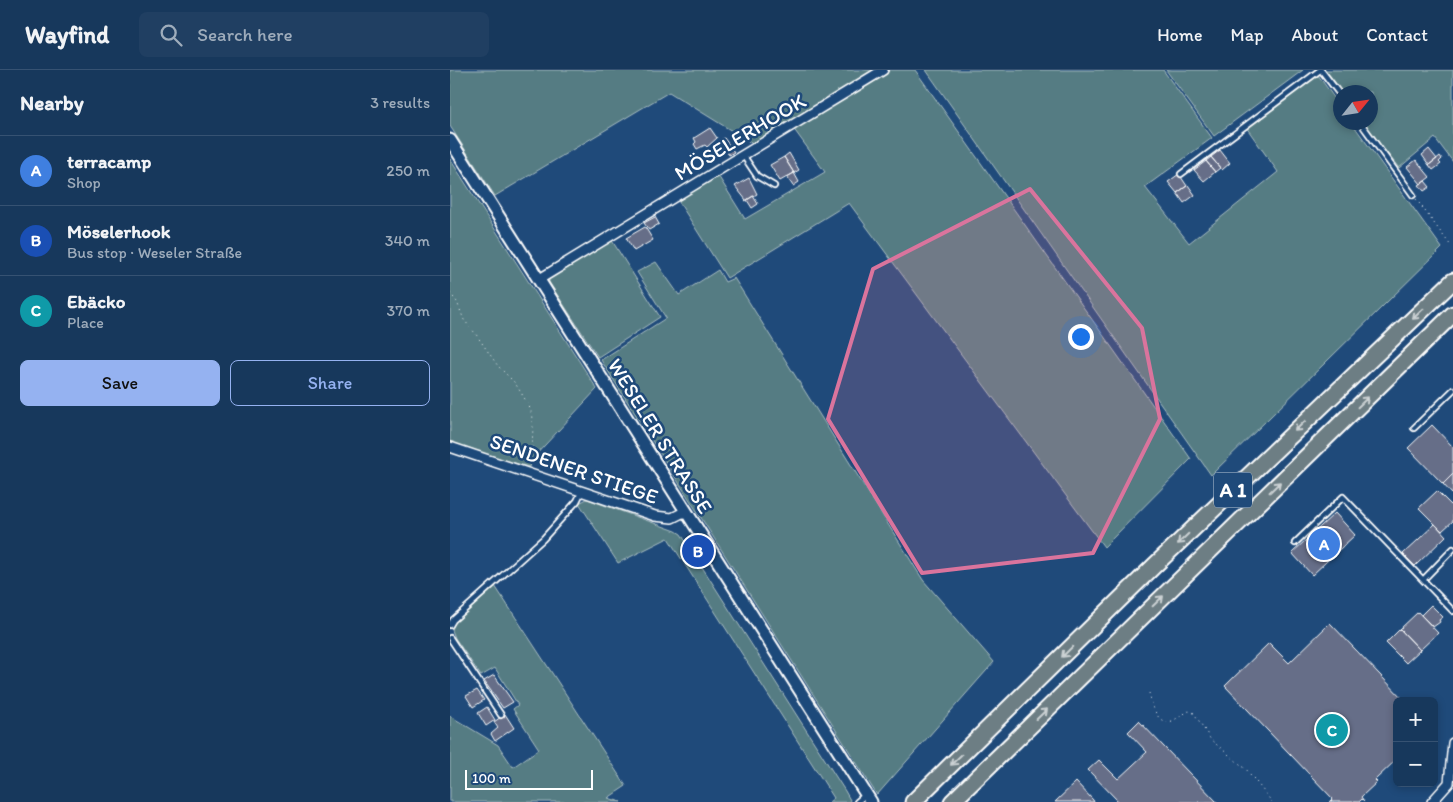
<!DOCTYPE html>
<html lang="en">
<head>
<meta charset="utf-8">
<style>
  :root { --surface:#17385c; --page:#203f62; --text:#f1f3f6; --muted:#9eacbb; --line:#365272; --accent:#95b2f1 }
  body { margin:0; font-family:Itim,sans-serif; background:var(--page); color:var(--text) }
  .controls { position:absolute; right:15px; bottom:15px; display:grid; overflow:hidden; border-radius:8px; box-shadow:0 2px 8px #0003 }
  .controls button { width:45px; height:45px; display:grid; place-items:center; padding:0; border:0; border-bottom:1px solid var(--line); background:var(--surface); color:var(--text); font:25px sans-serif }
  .compass { position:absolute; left:883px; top:15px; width:45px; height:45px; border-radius:50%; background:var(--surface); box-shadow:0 2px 8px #0003; rotate:60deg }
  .scale { position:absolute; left:15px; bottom:12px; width:128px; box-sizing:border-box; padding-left:5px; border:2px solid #fff; border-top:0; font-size:14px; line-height:18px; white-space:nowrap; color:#fff; -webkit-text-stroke:4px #1f4a7a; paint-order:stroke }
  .you { position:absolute; left:630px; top:266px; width:18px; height:18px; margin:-12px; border:4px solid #fff; border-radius:50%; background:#1a73e8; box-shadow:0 0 0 8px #1a73e833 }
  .badge { display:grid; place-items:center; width:32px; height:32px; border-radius:50%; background:var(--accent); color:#fff; font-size:16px; font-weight:700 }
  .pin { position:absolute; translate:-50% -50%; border:2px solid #fff; box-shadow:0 1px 5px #0006 }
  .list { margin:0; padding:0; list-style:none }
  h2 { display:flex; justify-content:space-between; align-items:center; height:65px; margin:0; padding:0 20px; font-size:21px }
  h2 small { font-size:16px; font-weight:400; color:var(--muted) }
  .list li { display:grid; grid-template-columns:32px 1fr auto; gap:15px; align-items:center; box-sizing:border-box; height:70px; padding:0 20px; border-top:1px solid var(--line) }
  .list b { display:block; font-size:19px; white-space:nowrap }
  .list p { margin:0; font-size:16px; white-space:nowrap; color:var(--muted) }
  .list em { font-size:16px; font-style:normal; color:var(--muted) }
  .actions { display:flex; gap:10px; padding:15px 20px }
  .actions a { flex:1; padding:11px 0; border:1px solid var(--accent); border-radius:8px; text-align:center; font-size:18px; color:var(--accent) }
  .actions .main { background:var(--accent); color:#111 }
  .icon { flex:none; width:28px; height:28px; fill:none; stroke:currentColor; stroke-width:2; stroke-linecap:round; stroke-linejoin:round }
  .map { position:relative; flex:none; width:1003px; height:732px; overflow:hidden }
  header { display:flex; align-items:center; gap:30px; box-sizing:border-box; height:70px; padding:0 25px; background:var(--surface); border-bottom:1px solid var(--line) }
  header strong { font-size:24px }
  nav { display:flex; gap:28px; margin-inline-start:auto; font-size:18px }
  .search { width:350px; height:45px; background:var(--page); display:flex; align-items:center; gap:12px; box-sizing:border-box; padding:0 18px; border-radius:8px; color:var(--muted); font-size:19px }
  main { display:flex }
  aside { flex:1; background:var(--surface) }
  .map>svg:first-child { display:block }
  .green { fill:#547c83; stroke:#aabec1 }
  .building { fill:#666e88; stroke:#fff }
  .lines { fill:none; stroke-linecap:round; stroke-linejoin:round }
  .lane-casing { stroke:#fff; stroke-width:8 }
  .street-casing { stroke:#fff; stroke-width:12 }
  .secondary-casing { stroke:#fff; stroke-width:15 }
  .highway-casing { stroke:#fff; stroke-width:19 }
  .path { stroke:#fff; stroke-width:1; stroke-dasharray:1 4; stroke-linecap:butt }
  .lane { stroke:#1f4a7a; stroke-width:4.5 }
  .street { stroke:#1f4a7a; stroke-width:9 }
  .secondary { stroke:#1f4a7a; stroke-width:11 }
  .highway { stroke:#6d7e84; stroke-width:15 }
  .oneway { stroke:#ccd2d4 }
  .marked { fill:#da749d; fill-opacity:0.2; stroke:#da749d; stroke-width:4; stroke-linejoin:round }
  .labels { text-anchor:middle; stroke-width:5; stroke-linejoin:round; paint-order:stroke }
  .shield { fill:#1f4a7a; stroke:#bcc9d7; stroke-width:1 }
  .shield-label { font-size:20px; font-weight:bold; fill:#fff }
  .street-label { font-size:21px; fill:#fff; stroke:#1f4a7a }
</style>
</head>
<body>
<header>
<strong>Wayfind</strong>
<div class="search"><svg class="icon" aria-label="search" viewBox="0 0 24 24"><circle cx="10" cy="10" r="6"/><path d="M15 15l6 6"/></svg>Search here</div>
<nav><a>Home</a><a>Map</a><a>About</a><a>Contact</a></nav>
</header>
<main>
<aside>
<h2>Nearby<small>3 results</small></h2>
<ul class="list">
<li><span class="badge" style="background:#3f7fe0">A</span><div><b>terracamp</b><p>Shop</p></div><em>250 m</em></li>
<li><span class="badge" style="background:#1a4fb4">B</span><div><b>Möselerhook</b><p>Bus stop · Weseler Straße</p></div><em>340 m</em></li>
<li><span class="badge" style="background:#0f9aa8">C</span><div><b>Ebäcko</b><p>Place</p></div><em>370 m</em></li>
</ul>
<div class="actions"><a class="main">Save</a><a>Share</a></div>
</aside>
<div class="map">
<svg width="1003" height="732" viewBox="0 0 1003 732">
  <rect width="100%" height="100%" fill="#1f4a7a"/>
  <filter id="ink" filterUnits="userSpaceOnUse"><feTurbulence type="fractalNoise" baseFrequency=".02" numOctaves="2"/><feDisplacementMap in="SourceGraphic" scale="10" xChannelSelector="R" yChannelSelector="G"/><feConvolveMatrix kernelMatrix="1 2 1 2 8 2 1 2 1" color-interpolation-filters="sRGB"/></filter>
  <g filter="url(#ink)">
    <path class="green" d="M0,0H423L303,74L219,22L45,126L0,56Z
      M438,0H465L741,389L654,477L399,133L277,208L227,129L267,104L295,149L375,102L343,58Z
      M476,0H713L762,68L695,117L739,173L828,102L796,57L868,5L890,36L891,52L902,53L992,178L761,405Z
      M716,0H853L764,66Z
      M874,0H1003V92L985,68L949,98L913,53L921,52V22H891Z
      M0,89L147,319L82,389L79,397L0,374Z
      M161,169L210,247L148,287L99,212V208Z
      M206,192L229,225L268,200L275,212L284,208L473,510L544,592L427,725L151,290L216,248L187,202Z
      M137,429L226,461L231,464L395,721L400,730L399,732H379L384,728L218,468L168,493L129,433Z
      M45,516L176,716L158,728L171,732H0V646L48,675L63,697L89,679L63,639L68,635L45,598L31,606L5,568L2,560L5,551Z"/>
    <path class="building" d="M260,58L267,68L257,77L255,75L247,79L244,74L246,72L244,68Z
      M274,68L284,82L279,85L269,71Z
      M979,79L987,89L979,95L972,85Z
      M770,80L780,93L772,100L761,87Z
      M339,83L349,100L344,103L334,87Z
      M990,86L992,89L989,92L991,94L983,100L979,95Z
      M334,87L344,103L330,111L320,95Z
      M761,87L770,98L765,102L756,91Z
      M966,90L980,107L971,114L957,97Z
      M756,91L765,102L754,111L744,100Z
      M344,103L349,112L343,116L337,107Z
      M729,104L737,116L727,123L718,112Z
      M299,108L307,124L295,131L296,130L285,116Z
      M975,111L980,117L974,121L969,115Z
      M738,115L745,125L734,133L727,123Z
      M303,126L308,134L302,138L297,130Z
      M205,147L209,154L199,160L194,153Z
      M195,157L203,170L184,181L176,168Z
      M982,355L1003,377V404L993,414L958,378Z
      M1003,404V424H1002L993,414Z
      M987,421L1003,437V451L992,461L969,438Z
      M885,443L905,465L862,505L842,483Z
      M985,454L996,466L965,496L953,484Z
      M981,535L993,547L989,550L990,552L983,557L971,545Z
      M968,542L988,563L970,580L950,559Z
      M880,553L955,631H947V689L925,710L927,712L911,727L914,731L912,729L909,732H880L883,729L775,616L819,573L839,593Z
      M950,559L970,580L956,593L936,573Z
      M44,605L63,632L53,638L34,611Z
      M27,620L34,630L23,637L16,626Z
      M37,637L45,650L36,656L28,643Z
      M55,644L64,658L45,671L41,664L48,658L44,652Z
      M689,651L767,732H669L638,700L649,690L668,709L697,682L678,662Z
      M626,712L643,730L644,732H605Z"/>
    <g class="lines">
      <g class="lane-casing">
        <path id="lane" d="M871,0L891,26
          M910,52L963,125
          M293,85L307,106L324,116
          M731,104L870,0
          M964,358L1003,320
          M845,473L893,427L1003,541
          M973,510L1003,479
          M0,555L3,550L93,469L127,431L132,421
          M0,568L51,645
          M407,732L415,725"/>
      </g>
      <g class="street-casing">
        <path id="street" d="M88,210L433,0
          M0,377L205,446L222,448L236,441
          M982,732L999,713L1003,673"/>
      </g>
      <g class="secondary-casing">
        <path id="secondary" d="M0,70L421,732"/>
      </g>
      <g class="highway-casing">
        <path id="highway" d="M463,732L704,496L1003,211
          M502,732L1003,244"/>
      </g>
      <path class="path" d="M966,129L1001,176
        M0,223L7,232L14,250L25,263L48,296L65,313L78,334L81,341L83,357L82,378L80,385L74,393
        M699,623C702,633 706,656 722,651C728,648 733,644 739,641L744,643L761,670L796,699L822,732"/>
      <use href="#lane" class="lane"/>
      <use href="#street" class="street"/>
      <use href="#secondary" class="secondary"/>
      <use href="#highway" class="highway"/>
    </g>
    <defs><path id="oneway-shaft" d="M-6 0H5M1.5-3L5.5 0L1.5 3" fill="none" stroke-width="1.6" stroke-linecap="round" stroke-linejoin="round" transform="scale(1.25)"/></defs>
    <g class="oneway">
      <use href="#oneway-shaft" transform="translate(968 244) rotate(136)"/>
      <use href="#oneway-shaft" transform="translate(913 332) rotate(-44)"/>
      <use href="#oneway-shaft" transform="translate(850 356) rotate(136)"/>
      <use href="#oneway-shaft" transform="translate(825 417) rotate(-44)"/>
      <use href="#oneway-shaft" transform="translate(733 469) rotate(136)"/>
      <use href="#oneway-shaft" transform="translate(708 531) rotate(-44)"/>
      <use href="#oneway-shaft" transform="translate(617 582) rotate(135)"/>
      <use href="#oneway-shaft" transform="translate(592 644) rotate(-44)"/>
      <use href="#oneway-shaft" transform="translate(506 690) rotate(136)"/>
    </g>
  </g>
  <path class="marked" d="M580,119L692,258L710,349L643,483L472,503L378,349L423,199Z"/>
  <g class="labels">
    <rect class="shield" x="764" y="402.5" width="38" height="35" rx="4"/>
    <g class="shield-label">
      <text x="783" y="427">A 1</text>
    </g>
    <g class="street-label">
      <text transform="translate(290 67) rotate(-31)" y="7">MÖSELERHOOK</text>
      <text transform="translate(210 366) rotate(58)" y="7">WESELER STRASSE</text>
      <text transform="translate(124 399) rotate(19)" y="7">SENDENER STIEGE</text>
    </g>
  </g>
</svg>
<div class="controls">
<button>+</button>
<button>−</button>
</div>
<svg class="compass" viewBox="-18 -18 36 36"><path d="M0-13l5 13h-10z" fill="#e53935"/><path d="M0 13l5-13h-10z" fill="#9eacbb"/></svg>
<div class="scale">100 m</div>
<div class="you"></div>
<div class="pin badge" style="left:874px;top:474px;background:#3f7fe0">A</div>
<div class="pin badge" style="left:248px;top:481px;background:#1a4fb4">B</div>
<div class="pin badge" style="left:882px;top:660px;background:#0f9aa8">C</div>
</div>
</main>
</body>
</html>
